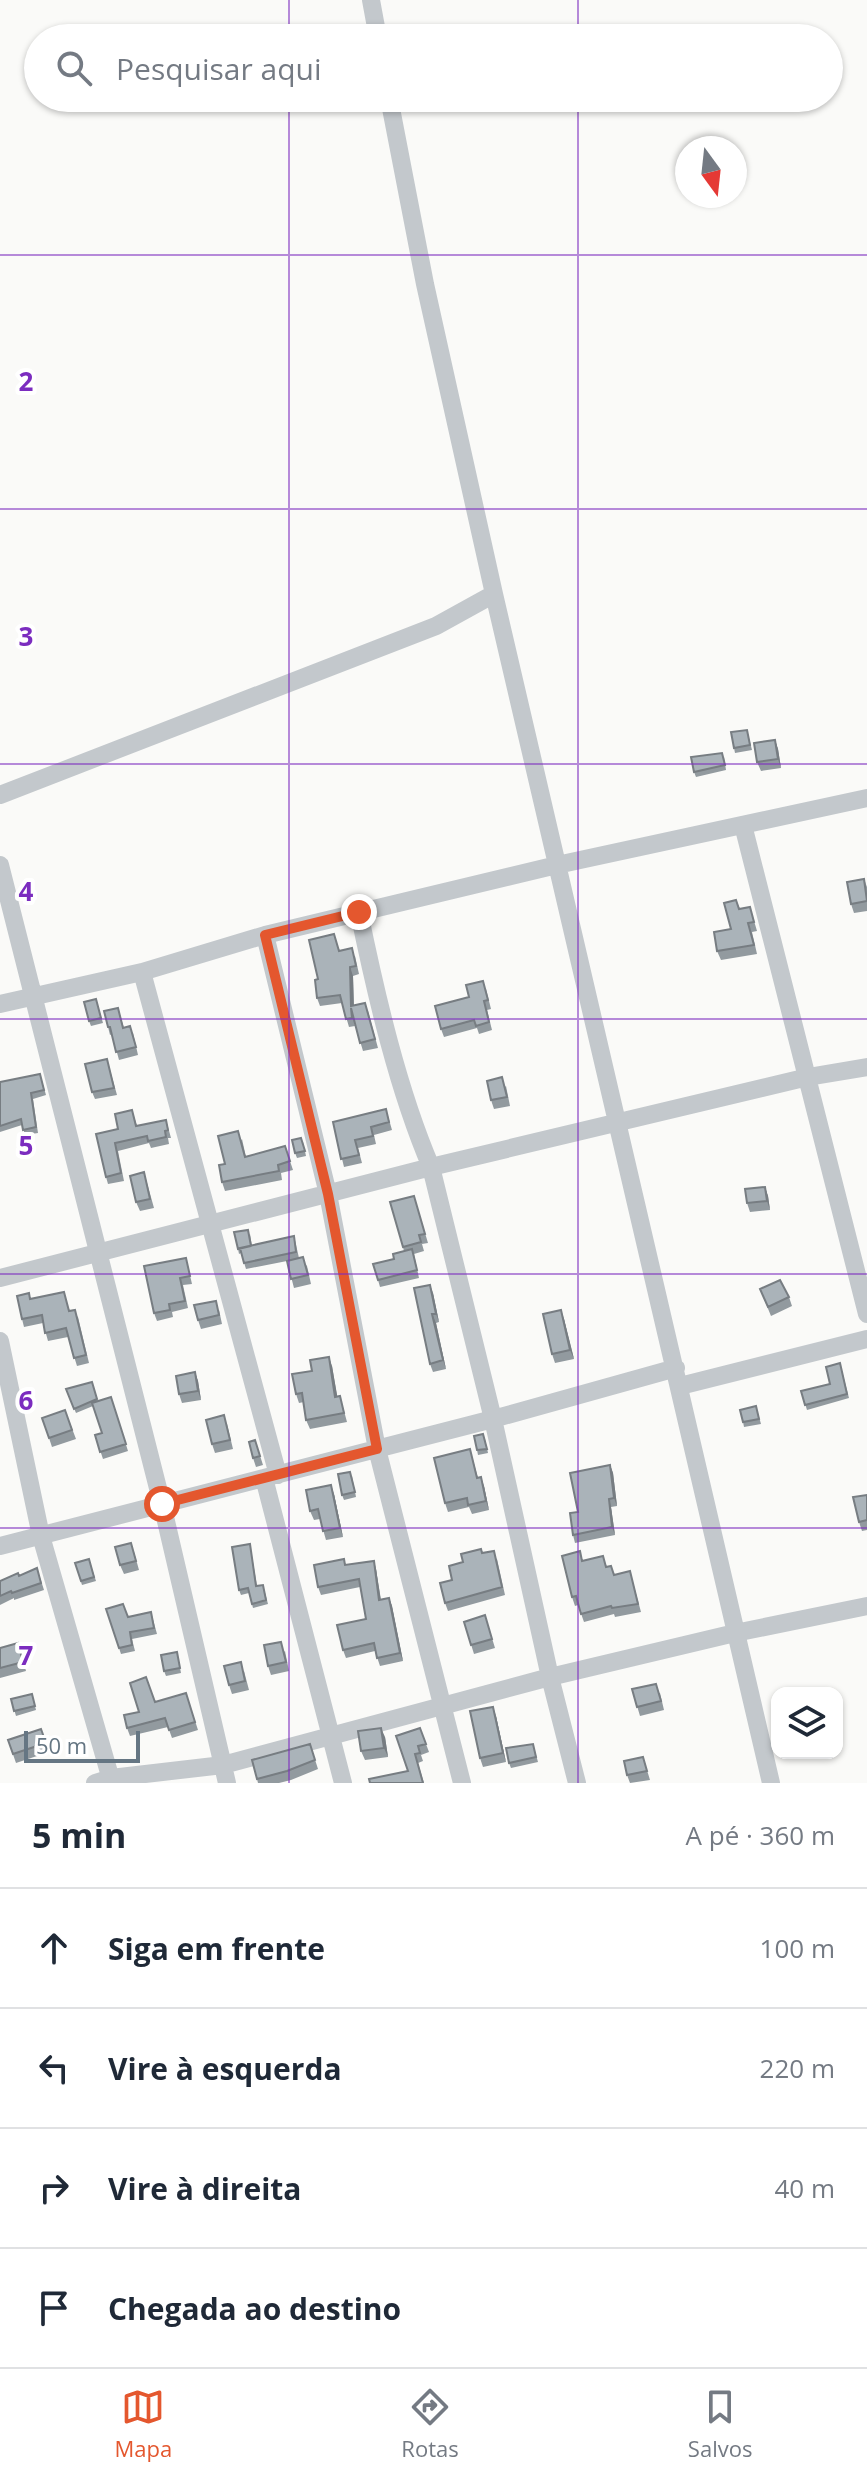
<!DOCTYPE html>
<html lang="pt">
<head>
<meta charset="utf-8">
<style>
  :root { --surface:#fff; --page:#f6f6f7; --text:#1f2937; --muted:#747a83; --line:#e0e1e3; --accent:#e4572e }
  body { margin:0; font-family:"Open Sans",sans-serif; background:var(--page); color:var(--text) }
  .controls { position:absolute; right:24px; bottom:24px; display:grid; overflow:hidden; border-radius:16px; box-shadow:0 2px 6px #0004 }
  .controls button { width:72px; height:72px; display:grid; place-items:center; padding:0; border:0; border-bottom:2px solid var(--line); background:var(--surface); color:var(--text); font:40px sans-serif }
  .compass { position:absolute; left:675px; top:136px; width:72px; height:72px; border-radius:50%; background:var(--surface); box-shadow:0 2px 6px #0004; rotate:165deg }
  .scale { position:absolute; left:24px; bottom:20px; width:116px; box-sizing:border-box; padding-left:8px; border:4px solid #657683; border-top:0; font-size:22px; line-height:28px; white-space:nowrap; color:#657683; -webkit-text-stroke:6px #fff; paint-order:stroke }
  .stop { position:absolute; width:24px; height:24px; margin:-18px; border:6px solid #e4572e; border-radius:50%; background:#fff }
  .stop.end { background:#e4572e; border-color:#fff; box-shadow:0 2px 8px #0008 }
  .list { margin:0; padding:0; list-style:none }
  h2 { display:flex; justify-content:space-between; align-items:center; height:104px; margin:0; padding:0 32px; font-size:34px }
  h2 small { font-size:26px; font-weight:400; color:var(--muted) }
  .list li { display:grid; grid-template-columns:52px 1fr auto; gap:24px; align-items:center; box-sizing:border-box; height:120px; padding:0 32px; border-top:2px solid var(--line) }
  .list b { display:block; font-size:30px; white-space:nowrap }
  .list em { font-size:26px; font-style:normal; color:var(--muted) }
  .icon { flex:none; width:44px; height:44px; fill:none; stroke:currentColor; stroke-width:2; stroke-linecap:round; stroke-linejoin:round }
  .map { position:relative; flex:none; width:867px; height:1783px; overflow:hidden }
  .search { position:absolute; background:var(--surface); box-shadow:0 2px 6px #0004; left:24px; right:24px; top:24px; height:88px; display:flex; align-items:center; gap:20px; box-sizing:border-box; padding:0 28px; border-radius:44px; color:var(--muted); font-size:30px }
  .sheet { height:584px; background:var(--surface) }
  nav { display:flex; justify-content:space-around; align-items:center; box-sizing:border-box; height:112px; border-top:2px solid var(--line); background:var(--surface); font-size:22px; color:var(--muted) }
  nav a { display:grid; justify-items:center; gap:4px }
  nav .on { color:var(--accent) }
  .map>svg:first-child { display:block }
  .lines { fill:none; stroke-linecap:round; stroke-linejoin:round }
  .minor { stroke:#c3c8cc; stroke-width:18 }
  .wall { fill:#929a9f }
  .shaded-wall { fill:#777d82 }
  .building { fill:#aab3b9; stroke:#777d82; stroke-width:2 }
  .route { stroke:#e4572e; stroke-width:10 }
  .grid { fill:none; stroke:#7b2cbf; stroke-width:2; stroke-opacity:0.55 }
  .grid-label { font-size:26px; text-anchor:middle; font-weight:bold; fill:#7b2cbf; stroke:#fff; stroke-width:8; stroke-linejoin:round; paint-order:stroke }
</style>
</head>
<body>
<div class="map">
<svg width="867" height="1783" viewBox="0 0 867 1783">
  <rect width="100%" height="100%" fill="#fafaf8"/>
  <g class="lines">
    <path class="minor" d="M371,0L378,38
      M389,98L425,284L494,594L771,1783
      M0,795L436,626L494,594
      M743,825L867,1314
      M0,865L162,1504L227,1783
      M359,912C376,995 398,1090 431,1167L493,1419L550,1677L577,1783
      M265,935L328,1194L377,1449L462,1783
      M142,972L278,1475
      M0,1004L142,972L265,935L557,865L867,798
      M0,1278L431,1167L808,1077L867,1067
      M0,1341L41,1536L112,1783
      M680,1386L867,1339
      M264,1478L343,1783
      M0,1546L493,1419L676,1368
      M95,1783L111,1778L223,1765L550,1677L735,1633L867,1606"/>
  </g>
  <path class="wall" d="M747,730L752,750L735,753L734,748Z
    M775,740L778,749L781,768L761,771L757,762Z
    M724,757L726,770L696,777L694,772Z
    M864,879L867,887V911L854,913L851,904Z
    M736,900L740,909L750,907L757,931L752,932L757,954L721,960L717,951L731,929Z
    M339,951L355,956L359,974L353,976L354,1006L368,1011L378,1048L363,1051L354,1021L355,1026L349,1027L342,1003L320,1006L317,998L318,979Z
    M486,989L491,1009L487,1010L492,1030L479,1034L477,1028L444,1037L441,1029L469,997Z
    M96,999L103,1023L91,1026L89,1021Z
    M118,1008L124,1028L133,1033L138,1055L119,1060L112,1034L110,1035L108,1027Z
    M107,1059L117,1095L95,1099L92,1092Z
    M40,1074L46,1095L33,1099L38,1133L25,1135L22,1125L0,1132V1082Z
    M506,1086L510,1106L494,1109L491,1100Z
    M386,1109L392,1130L374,1135L376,1144L358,1148L362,1163L344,1167L333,1122Z
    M132,1110L137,1126L168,1127L171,1138H168L169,1144L151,1148L149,1143L118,1151L124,1181L108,1184L106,1177L118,1129Z
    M242,1139L246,1157L285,1146L293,1170L281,1173L282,1180L225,1191L222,1182L225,1164Z
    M303,1142L306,1156L297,1158L295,1153Z
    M144,1172L154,1208L140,1211L136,1202Z
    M765,1187L768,1196L770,1210L750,1212L747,1203Z
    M414,1196L428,1243L422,1244L424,1251L414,1254L419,1278L380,1287L378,1280L404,1251L390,1202Z
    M250,1234L252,1246L294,1236L299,1258L307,1266L311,1284L294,1288L287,1261L246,1269L241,1253L239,1254L238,1249Z
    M186,1258L192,1284L183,1285L188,1308L172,1312L173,1317L157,1321L154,1313Z
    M760,1289L789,1297L792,1306L771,1316Z
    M433,1293L439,1322L436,1323L446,1369L433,1372L430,1364Z
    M31,1299L70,1311L78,1317L89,1363L77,1366L68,1337L48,1341L43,1323L24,1327L22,1319Z
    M219,1310L222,1324L201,1329L198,1320Z
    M564,1319L574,1359L555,1363L552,1354Z
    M840,1363L849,1398L807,1410L801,1391L830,1384Z
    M332,1366L337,1396H340L347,1422L310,1429L306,1420L304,1402L299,1403L296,1394Z
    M195,1372L198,1381L201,1400L182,1403L179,1394Z
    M92,1382L98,1401L111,1397L128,1451L103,1459L95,1435L102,1433L93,1406L76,1413L66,1389Z
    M756,1406L761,1424L744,1427L743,1422Z
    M65,1410L76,1439L52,1447L49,1438Z
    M227,1424L233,1449L215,1453L212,1444Z
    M485,1439L488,1453L478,1455L477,1450Z
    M255,1440L263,1465L256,1467L253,1458Z
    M470,1449L478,1478L484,1486L489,1510L472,1514L469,1507L448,1512L445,1503Z
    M610,1465L613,1473L617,1506L611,1507L615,1535L575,1543L573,1535L578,1512Z
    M352,1476L356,1497L344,1500L342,1495Z
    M334,1494L343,1537L326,1540L320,1519L314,1520L310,1511Z
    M867,1495V1530L862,1531L859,1522Z
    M250,1544L257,1586L263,1585L268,1604L253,1608L249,1593L241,1595L239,1590Z
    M481,1549L483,1553L497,1559L505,1595L448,1611L445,1603L452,1580L463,1562Z
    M134,1552L139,1570L124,1574L120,1565Z
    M89,1559L96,1581L82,1585L75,1563Z
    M583,1561L607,1567L615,1575L630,1571L641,1612L615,1617L614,1614L584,1622L578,1605L575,1606L572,1597Z
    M346,1565L376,1569L381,1600L389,1598L392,1606L403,1661L380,1666L375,1651L346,1658L343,1650L366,1619L360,1587L321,1595L318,1587Z
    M37,1568L44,1590L14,1600V1598L0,1605V1581L19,1576Z
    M106,1609L128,1617L151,1612L157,1634L132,1639L135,1651L121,1654Z
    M485,1615L495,1648L474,1654L464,1622Z
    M0,1648L21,1652L26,1671L0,1678Z
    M285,1651L289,1671L271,1675L268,1666Z
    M177,1652L181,1673L166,1676L164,1671Z
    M244,1671L249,1690L232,1694L229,1685Z
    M632,1689L660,1693L664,1710L640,1716Z
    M186,1693L198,1730L172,1738L168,1727L130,1736L127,1728L139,1712L155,1702Z
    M32,1694L36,1710L16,1716L11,1699Z
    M496,1716L506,1762L483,1767L480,1758Z
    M420,1728L429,1752L421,1755L423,1761L418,1763L424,1783L408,1771Z
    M41,1729L49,1752L16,1763L8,1740Z
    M385,1737L388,1757L365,1760L361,1751Z
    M310,1744L318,1769L291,1780L279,1783H258L252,1760Z
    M533,1744L538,1762L511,1768L509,1763Z
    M643,1757L650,1780L630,1783L627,1775Z"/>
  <path class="shaded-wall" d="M775,740L778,749L781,768L778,759Z
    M350,967L353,976L354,1015L351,1006Z
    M765,1187L768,1196L770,1210L767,1201Z
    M430,1285L433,1293L439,1322L436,1314Z
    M561,1310L564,1319L574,1359L570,1350Z
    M432,1314L436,1323L446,1369L443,1360Z
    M329,1357L332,1366L339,1406L335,1397Z
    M195,1372L198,1381L201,1400L198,1391Z
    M610,1465L613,1473L617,1506L614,1498Z
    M481,1477L484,1486L489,1510L486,1501Z
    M331,1485L334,1494L343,1537L340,1528Z
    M609,1499L611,1507L615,1535L612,1527Z
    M374,1561L376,1569L382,1608L379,1600Z
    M389,1598L392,1606L403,1661L400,1653Z
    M493,1707L496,1716L506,1762L503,1753Z
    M381,1728L385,1737L388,1757L384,1748Z"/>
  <path class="building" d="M747,730L750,745L734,748L731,732Z
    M775,740L778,759L757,762L754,743Z
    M722,753L725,765L694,772L691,757Z
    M864,879L867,901L851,904L847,882Z
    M736,900L739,909L750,907L754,922L748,923L754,945L717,951L714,932L731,929L724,903Z
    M334,934L339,951L352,948L356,966L350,967L351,1006L365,1003L375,1039L360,1043L351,1008L352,1018L346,1019L340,995L317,998L315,980L318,979L309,940Z
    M483,981L488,1000L484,1001L489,1022L476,1026L474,1020L441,1029L435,1006L469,997L466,985Z
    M96,999L101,1018L89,1021L84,1002Z
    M118,1008L123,1028L130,1026L136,1047L116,1052L110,1027H108L104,1011Z
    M107,1059L114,1088L92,1092L85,1064Z
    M40,1074L44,1090L31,1093L36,1127L23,1130L21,1119L0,1126V1082Z
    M502,1077L507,1097L491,1100L487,1081Z
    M386,1109L389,1122L371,1127L373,1136L355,1140L359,1155L341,1159L333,1122Z
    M132,1110L136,1126L166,1120L168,1130L165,1131L166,1137L148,1141L147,1136L115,1143L121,1173L106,1177L96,1134L118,1129L115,1114Z
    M238,1131L245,1157L285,1146L290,1161L278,1165L279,1171L222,1182L219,1165L225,1164L218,1136Z
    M301,1138L305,1151L295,1153L292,1140Z
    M144,1172L150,1199L136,1202L130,1176Z
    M765,1187L767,1201L747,1203L745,1189Z
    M414,1196L425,1234L419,1235L421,1242L403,1247L390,1202Z
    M248,1230L251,1246L238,1249L234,1232Z
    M294,1236L296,1252L244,1263L240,1248Z
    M412,1249L417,1270L378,1280L373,1264L394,1259L393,1254Z
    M303,1257L308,1275L291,1279L287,1261Z
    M186,1258L190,1276L180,1278L185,1301L169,1304L170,1310L154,1313L144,1266Z
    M780,1280L789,1297L768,1307L760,1289Z
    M430,1285L436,1314H432L443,1360L430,1364L414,1288Z
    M64,1292L69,1311L75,1310L86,1355L74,1358L66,1328L45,1333L42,1315L22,1319L17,1296L29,1293L30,1299Z
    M216,1301L219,1315L198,1320L194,1305Z
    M561,1310L570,1350L552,1354L543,1314Z
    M329,1357L335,1397L340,1396L344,1413L306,1420L302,1393L296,1394L292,1374L312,1371L310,1360Z
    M840,1363L847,1394L805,1405L801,1391L830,1384L826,1367Z
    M195,1372L198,1391L179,1394L176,1376Z
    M92,1382L97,1399L74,1409L66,1389Z
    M111,1397L126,1444L100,1452L95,1435L102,1433L92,1403Z
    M756,1406L759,1419L743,1422L740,1410Z
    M65,1410L72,1430L49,1438L42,1418Z
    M224,1415L230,1440L212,1444L206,1420Z
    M483,1434L487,1449L477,1450L474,1436Z
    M255,1440L260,1456L253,1458L249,1442Z
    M470,1449L477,1478L481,1477L486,1501L468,1505L467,1498L445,1503L434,1458Z
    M610,1465L614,1498L609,1499L612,1527L573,1535L570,1513L578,1512L570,1473Z
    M350,1472L355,1492L342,1495L338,1474Z
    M331,1485L340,1528L323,1531L318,1509L310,1511L306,1490Z
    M867,1495V1520L859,1522L853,1497Z
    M131,1543L136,1561L120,1565L115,1547Z
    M250,1544L256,1586L263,1585L266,1600L252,1604L248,1588L239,1590L232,1547Z
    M481,1549L482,1553L494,1551L502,1587L445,1603L440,1583L452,1580L449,1566L463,1562L461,1554Z
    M580,1551L582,1561L603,1556L606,1567L611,1566L614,1575L630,1571L638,1604L612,1608L611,1606L581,1614L576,1596L572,1597L562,1556Z
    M89,1559L94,1577L81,1581L75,1563Z
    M344,1559L345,1565L374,1561L379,1600L389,1598L400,1653L377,1658L374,1643L343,1650L337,1625L366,1619L359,1579L318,1587L314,1565Z
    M37,1568L41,1583L12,1593L11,1591L0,1596V1581L18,1573L19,1576Z
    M123,1604L128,1617L151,1612L154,1628L130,1632L132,1645L119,1648L106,1609Z
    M485,1615L492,1639L471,1645L464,1622Z
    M281,1642L286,1662L268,1666L264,1645Z
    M18,1643L23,1662L0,1668V1648Z
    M177,1652L180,1668L164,1671L161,1655Z
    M241,1662L245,1681L229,1685L224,1666Z
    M146,1677L155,1702L186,1693L195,1722L169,1730L165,1718L127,1728L124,1715L139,1712L130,1683Z
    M656,1684L661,1701L637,1707L632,1689Z
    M32,1694L35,1706L14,1711L11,1699Z
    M493,1707L503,1753L480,1758L470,1711Z
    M381,1728L384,1748L361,1751L358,1731Z
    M420,1728L426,1744L418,1746L420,1753L415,1754L423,1783H370L369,1779L408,1771L396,1736Z
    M41,1729L46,1743L13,1754L8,1740Z
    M310,1744L315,1760L287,1771L257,1779L252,1760Z
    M533,1744L536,1757L509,1763L506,1748Z
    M643,1757L647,1771L627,1775L624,1761Z"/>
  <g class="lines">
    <path class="route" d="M162,1504L377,1449L328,1194L265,935L359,912"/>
  </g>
  <path class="grid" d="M289,0V38M578,0V38M289,98V1783M578,98V1783M0,255H867M0,509H867M0,764H867M0,1019H867M0,1274H867M0,1528H867"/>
  <g class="grid-label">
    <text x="26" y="391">2</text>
    <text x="26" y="646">3</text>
    <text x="26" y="901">4</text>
    <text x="26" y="1155">5</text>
    <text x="26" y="1410">6</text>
    <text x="26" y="1665">7</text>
  </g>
</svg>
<div class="controls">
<button><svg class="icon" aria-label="layers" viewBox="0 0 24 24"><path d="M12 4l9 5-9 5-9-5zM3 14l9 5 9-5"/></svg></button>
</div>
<svg class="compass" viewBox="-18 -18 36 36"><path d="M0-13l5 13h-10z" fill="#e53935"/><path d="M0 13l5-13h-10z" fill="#747a83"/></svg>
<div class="scale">50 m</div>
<div class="stop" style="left:162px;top:1504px"></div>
<div class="stop end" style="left:359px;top:912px"></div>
<div class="search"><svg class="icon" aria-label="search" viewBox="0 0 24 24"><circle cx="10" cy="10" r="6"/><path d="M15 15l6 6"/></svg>Pesquisar aqui</div>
</div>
<section class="sheet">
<h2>5 min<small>A pé · 360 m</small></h2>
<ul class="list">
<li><svg class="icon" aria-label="ahead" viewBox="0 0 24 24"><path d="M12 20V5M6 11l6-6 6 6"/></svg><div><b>Siga em frente</b></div><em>100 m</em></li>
<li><svg class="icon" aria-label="left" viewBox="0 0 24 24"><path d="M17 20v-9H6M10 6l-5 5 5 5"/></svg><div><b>Vire à esquerda</b></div><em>220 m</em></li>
<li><svg class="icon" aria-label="right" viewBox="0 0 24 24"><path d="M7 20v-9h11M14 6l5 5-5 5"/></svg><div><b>Vire à direita</b></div><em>40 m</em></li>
<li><svg class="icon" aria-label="arrive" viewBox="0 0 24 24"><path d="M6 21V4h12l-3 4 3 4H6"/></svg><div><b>Chegada ao destino</b></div></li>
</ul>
</section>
<nav>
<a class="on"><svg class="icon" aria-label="map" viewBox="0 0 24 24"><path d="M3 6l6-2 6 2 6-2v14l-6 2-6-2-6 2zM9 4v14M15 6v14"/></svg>Mapa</a>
<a><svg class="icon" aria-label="directions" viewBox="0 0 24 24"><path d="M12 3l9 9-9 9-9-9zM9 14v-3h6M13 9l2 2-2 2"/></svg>Rotas</a>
<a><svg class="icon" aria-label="saved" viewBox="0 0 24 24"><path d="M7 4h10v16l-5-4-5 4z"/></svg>Salvos</a>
</nav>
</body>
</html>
